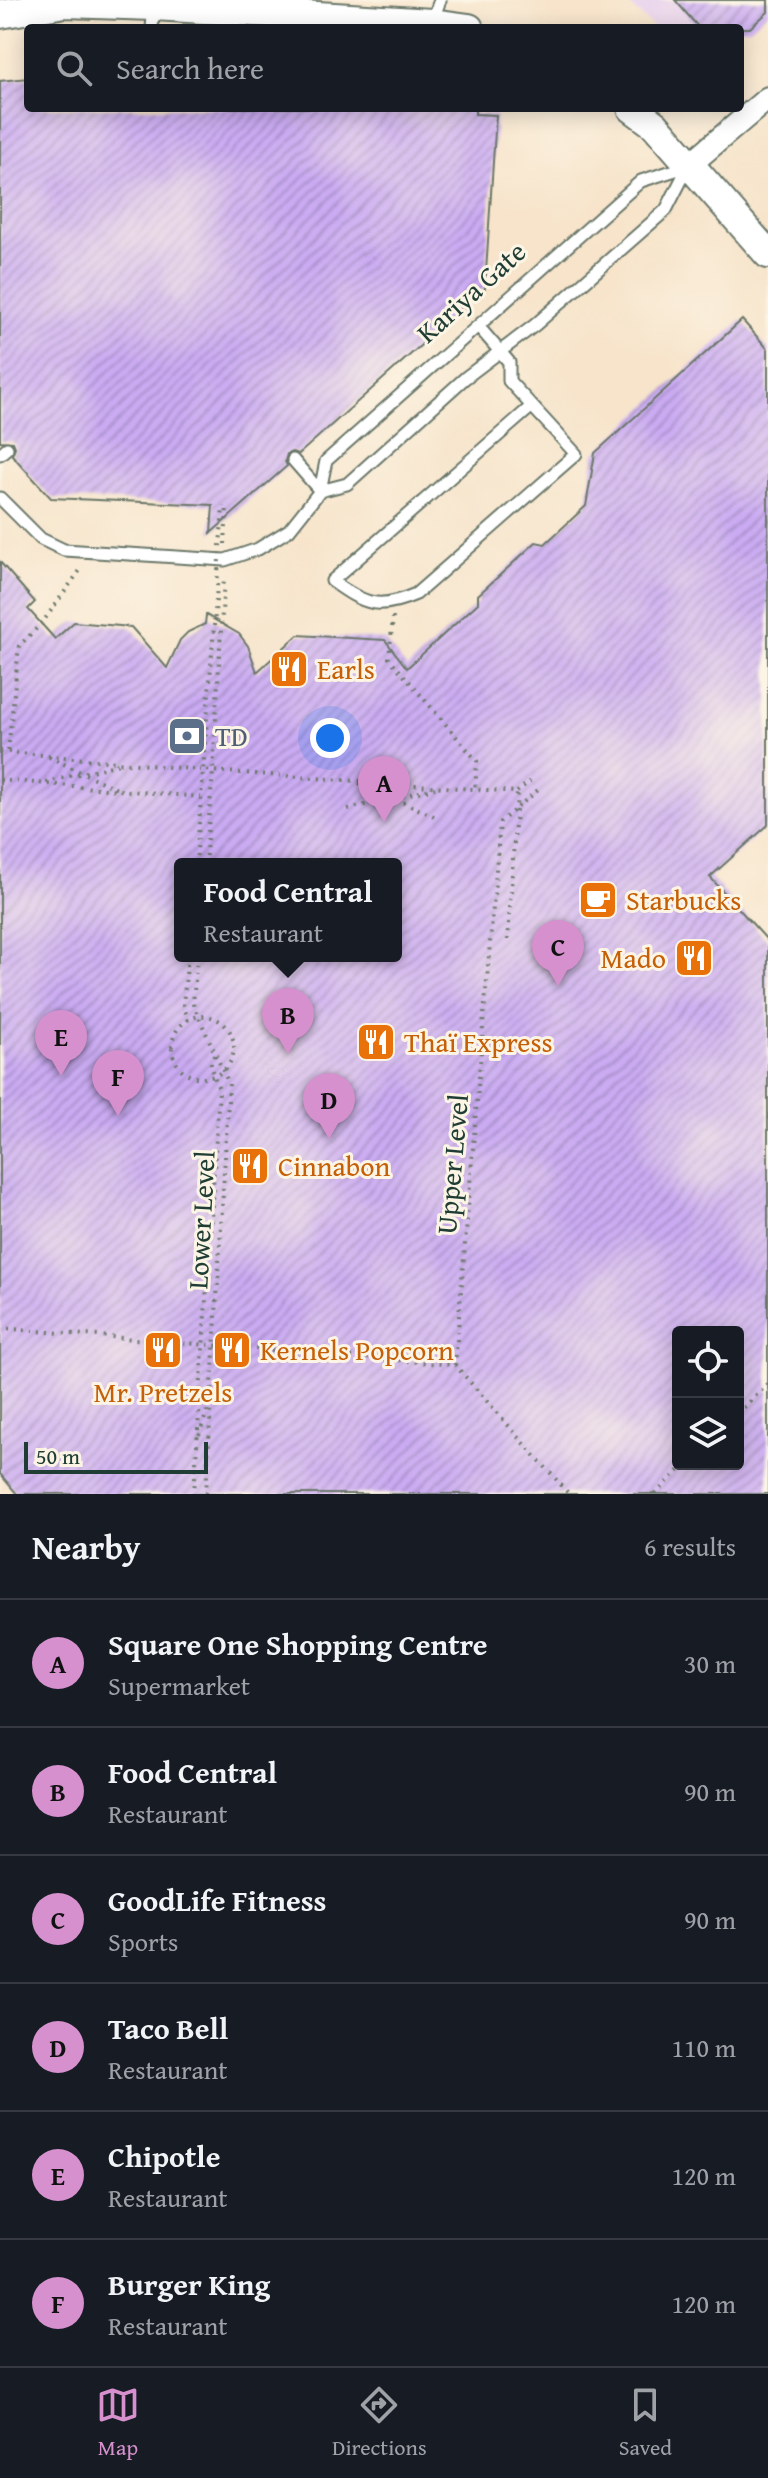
<!DOCTYPE html>
<html lang="en">
<head>
<meta charset="utf-8">
<style>
  :root { --surface:#171b24; --page:#242831; --text:#f1f3f6; --muted:#9ea1a6; --line:#363941; --accent:#d690ce }
  body { margin:0; font-family:"Gentium Book Plus",serif; background:var(--page); color:var(--text) }
  .controls { position:absolute; right:24px; bottom:24px; display:grid; overflow:hidden; border-radius:8px; box-shadow:0 4px 20px #0003 }
  .controls button { width:72px; height:72px; display:grid; place-items:center; padding:0; border:0; border-bottom:2px solid var(--line); background:var(--surface); color:var(--text); font:40px sans-serif }
  .scale { position:absolute; left:24px; bottom:20px; width:184px; box-sizing:border-box; padding-left:8px; border:4px solid #1f3d34; border-top:0; font-size:22px; line-height:28px; white-space:nowrap; color:#1f3d34; -webkit-text-stroke:6px #fcf5e5; paint-order:stroke }
  .you { position:absolute; left:330px; top:738px; width:28px; height:28px; margin:-20px; border:6px solid #fff; border-radius:50%; background:#1a73e8; box-shadow:0 0 0 12px #1a73e833 }
  .badge { display:grid; place-items:center; width:52px; height:52px; border-radius:50%; background:var(--accent); color:#111; font-size:26px; font-weight:700 }
  .pin { position:absolute; translate:-50% -66px; filter:drop-shadow(0 2px 4px #0008) }
  .pin::after { content:''; position:absolute; top:42px; width:28px; height:24px; background:inherit; clip-path:polygon(0 0,100% 0,50% 100%) }
  .popup { position:absolute; left:174px; top:858px; width:228px; height:104px; box-sizing:border-box; display:grid; place-content:center; border-radius:8px; background:var(--surface); filter:drop-shadow(0 2px 6px #0005); font-size:26px; white-space:nowrap; color:var(--muted) }
  .popup b { font-size:30px; color:var(--text) }
  .popup::after { content:''; position:absolute; left:50%; top:100%; margin-left:-16px; border:16px solid transparent; border-top-color:var(--surface) }
  .list { margin:0; padding:0; list-style:none }
  h2 { display:flex; justify-content:space-between; align-items:center; height:104px; margin:0; padding:0 32px; font-size:34px }
  h2 small { font-size:26px; font-weight:400; color:var(--muted) }
  .list li { display:grid; grid-template-columns:52px 1fr auto; gap:24px; align-items:center; box-sizing:border-box; height:128px; padding:0 32px; border-top:2px solid var(--line) }
  .list b { display:block; font-size:30px; white-space:nowrap }
  .list p { margin:0; font-size:26px; white-space:nowrap; color:var(--muted) }
  .list em { font-size:26px; font-style:normal; color:var(--muted) }
  .icon { flex:none; width:44px; height:44px; fill:none; stroke:currentColor; stroke-width:2; stroke-linecap:round; stroke-linejoin:round }
  .map { position:relative; flex:none; width:768px; height:1494px; overflow:hidden }
  .search { position:absolute; background:var(--surface); box-shadow:0 4px 20px #0003; left:24px; right:24px; top:24px; height:88px; display:flex; align-items:center; gap:20px; box-sizing:border-box; padding:0 28px; border-radius:8px; color:var(--muted); font-size:30px }
  .sheet { height:872px; background:var(--surface) }
  nav { display:flex; justify-content:space-around; align-items:center; box-sizing:border-box; height:112px; border-top:2px solid var(--line); background:var(--surface); font-size:22px; color:var(--muted) }
  nav a { display:grid; justify-items:center; gap:4px }
  nav .on { color:var(--accent) }
  .map>svg:first-child { display:block }
  .built { fill:#e8d2ee }
  .building { fill:url(#building-hatch); fill-rule:evenodd }
  .lines { fill:none; stroke-linecap:round; stroke-linejoin:round }
  .service-casing { stroke:#6b7769; stroke-width:15 }
  .minor-casing { stroke:#6b7769; stroke-width:26 }
  .tertiary-casing { stroke:#6b7769; stroke-width:32 }
  .path { stroke:#6b7769; stroke-width:4; stroke-dasharray:2 6; stroke-linecap:butt }
  .service { stroke:#fff; stroke-width:11 }
  .minor { stroke:#fff; stroke-width:22 }
  .tertiary { stroke:#fff; stroke-width:28 }
  .path-bridge { stroke:#6b7769; stroke-width:4; stroke-dasharray:2 6; stroke-linecap:butt }
  .labels { text-anchor:middle; stroke-width:6; stroke-linejoin:round; paint-order:stroke }
  .street-label { font-size:28px; fill:#1f3d34; stroke:#fcf5e5 }
  .food-label { font-size:28px; fill:#c56008; stroke:#fcf5e5; text-anchor:start }
  .service-label { font-size:28px; fill:#4e5e75; stroke:#fcf5e5; text-anchor:start }
</style>
</head>
<body>
<div class="map">
<svg width="768" height="1494" viewBox="0 0 768 1494">
  <defs>
    <pattern id="building-hatch" width="6" height="6" patternUnits="userSpaceOnUse" patternTransform="scale(2)"><rect width="6" height="6" fill="#cbabf3"/><path d="M-1 1l2-2M0 6l6-6M5 7l2-2" fill="none" stroke="#a48cc6"/></pattern>
  </defs>
  <rect width="100%" height="100%" fill="#fcf5e5"/>
  <filter id="ink" filterUnits="userSpaceOnUse"><feTurbulence type="fractalNoise" baseFrequency=".0125" numOctaves="2"/><feDisplacementMap in="SourceGraphic" scale="16" xChannelSelector="R" yChannelSelector="G"/><feConvolveMatrix kernelMatrix="1 2 1 2 8 2 1 2 1" color-interpolation-filters="sRGB"/></filter>
  <filter id="wash" filterUnits="userSpaceOnUse"><feTurbulence type="fractalNoise" baseFrequency=".006" numOctaves="4" result="noise"/><feDisplacementMap in="SourceGraphic" scale="32" xChannelSelector="R" yChannelSelector="G"/><feGaussianBlur stdDeviation="1.8" result="paint"/><feColorMatrix in="noise" values="0 0 0 0 0 0 0 0 0 0 0 0 0 0 0 0 0 1.4 0 .05"/><feComposite in="paint" operator="in"/></filter>
  <g filter="url(#wash)">
    <rect width="100%" height="100%" fill="#f7e4cb"/>
    <path class="built" d="M624,0H768V5L740,30V28H654Z"/>
    <g id="blocks">
      <path class="building" d="M675,0H768V12L750,28H699Z
        M28,78V108H475V114L496,115L485,288L299,454L292,452L287,454L285,461L287,466L211,533L213,505L51,498L12,455L15,447L13,442L0,441V81Z
        M742,320L768,349V825L710,877L768,941V1494H17L0,1474V562L35,602L28,609L55,639L74,622L131,627L167,668L180,640L188,632L205,624L206,615L239,634L248,646L257,672L298,635L385,640L407,668L478,603V595L536,542L545,544L586,506L595,453ZM180,864H396V956H180ZM678,1332H738V1464H678Z"/>
    </g>
  </g>
  <g filter="url(#ink)">
    <use href="#blocks" fill-opacity="0" stroke="#6b7769" stroke-width="2"/>
    <g class="lines">
      <g class="service-casing">
        <path id="service" d="M432,22L440,0
          M152,28L154,6
          M478,326L509,362V381L576,454L416,594C379,610 365,605 332,581L532,406
          M0,454L7,448
          M293,460L320,491
          M320,491L347,484L465,378L535,325L666,210L689,165
          M0,498L41,539L64,550L225,560L258,549L289,530L320,491L326,461L641,181L688,166"/>
      </g>
      <g class="minor-casing">
        <path id="minor" d="M689,165L768,98"/>
      </g>
      <g class="tertiary-casing">
        <path id="tertiary" d="M0,14L65,3L154,6L432,23L469,28
          M632,108L655,125L768,254"/>
      </g>
      <path class="path" d="M225,544L227,506
        M393,617L389,658L477,761L475,790
        M0,751L213,771L517,792
        M8,751L19,646L42,623L81,569
        M49,757L117,789
        M0,780L201,797
        M46,782L119,764
        M359,783L434,816
        M517,792L530,781
        M348,809L435,788
        M196,864L214,626
        M205,864L213,771L224,577
        M508,940L517,792
        M188,956L183,1004L188,1020
        M197,956L193,1004L229,1084L206,1494
        M172 1047a31 31 0 1 1 62 0a31 31 0 1 1-62 0Z
        M0,1328L455,1365L569,1494
        M455,1365L500,822L538,790
        M738,1413L768,1384
        M199,1435L209,1406
        M194,1494L219,1089L210,1066L215,1052
        M655,1494L686,1464"/>
      <use href="#service" class="service"/>
      <use href="#minor" class="minor"/>
      <use href="#tertiary" class="tertiary"/>
      <path class="path-bridge" d="M214,626L223,506"/>
    </g>
  </g>
  <defs>
    <g id="restaurant-square" transform="scale(2)"><rect x="-9" y="-9" width="18" height="18" rx="4" fill="#e8710a" stroke="#fcf5e5"/><path d="M-5-6h1v4h1v-4h1v4h1v-4h1v5L-1.5 .5V6h-2V.5L-5-1ZM5-6V6H3V1.5H1.5Q1.5-4 5-6Z" fill="#fff"/></g>
    <g id="bank-square" transform="scale(2)"><rect x="-9" y="-9" width="18" height="18" rx="4" fill="#5c6f8a" stroke="#fcf5e5"/><path d="M-6-4H6V4H-6ZM0-2.3a2.3 2.3 0 1 0 0 4.6a2.3 2.3 0 1 0 0-4.6Z" fill="#fff"/></g>
    <g id="cafe-square" transform="scale(2)"><rect x="-9" y="-9" width="18" height="18" rx="4" fill="#e8710a" stroke="#fcf5e5"/><path d="M-5.5-4.5H6V0H3Q3 3.5 0 3.5H-2.5Q-5.5 3.5-5.5 0ZM3-3.2v2h1.7v-2ZM-6 4.5H4V6H-6Z" fill="#fff"/></g>
  </defs>
  <g fill-rule="evenodd">
    <use href="#restaurant-square" x="289" y="669"/>
    <use href="#bank-square" x="187" y="736"/>
    <use href="#cafe-square" x="598" y="900"/>
    <use href="#restaurant-square" x="694" y="958"/>
    <use href="#restaurant-square" x="376" y="1042"/>
    <use href="#restaurant-square" x="250" y="1166"/>
    <use href="#restaurant-square" x="163" y="1350"/>
    <use href="#restaurant-square" x="232" y="1350"/>
  </g>
  <g class="labels">
    <g class="street-label">
      <text transform="translate(471 292) rotate(-42)" y="10">Kariya Gate</text>
      <text transform="translate(452 1164) rotate(-85)" y="10">Upper Level</text>
      <text transform="translate(201 1220) rotate(-87)" y="10">Lower Level</text>
    </g>
    <g class="food-label">
      <text x="317" y="679">Earls</text>
      <text x="626" y="910">Starbucks</text>
      <text x="666" y="968" text-anchor="end">Mado</text>
      <text x="404" y="1052">Thaï Express</text>
      <text x="278" y="1176">Cinnabon</text>
      <text x="260" y="1360">Kernels Popcorn</text>
      <text x="163" y="1402" text-anchor="middle">Mr. Pretzels</text>
    </g>
    <g class="service-label">
      <text x="215" y="746">TD</text>
    </g>
  </g>
</svg>
<div class="controls">
<button><svg class="icon" aria-label="locate" viewBox="0 0 24 24"><circle cx="12" cy="12" r="6"/><path d="M12 2v4M12 18v4M2 12h4M18 12h4"/></svg></button>
<button><svg class="icon" aria-label="layers" viewBox="0 0 24 24"><path d="M12 4l9 5-9 5-9-5zM3 14l9 5 9-5"/></svg></button>
</div>
<div class="scale">50 m</div>
<div class="you"></div>
<div class="pin badge" style="left:384px;top:822px">A</div>
<div class="pin badge" style="left:288px;top:1054px">B</div>
<div class="popup"><b>Food Central</b>Restaurant</div>
<div class="pin badge" style="left:558px;top:986px">C</div>
<div class="pin badge" style="left:329px;top:1139px">D</div>
<div class="pin badge" style="left:61px;top:1076px">E</div>
<div class="pin badge" style="left:118px;top:1116px">F</div>
<div class="search"><svg class="icon" aria-label="search" viewBox="0 0 24 24"><circle cx="10" cy="10" r="6"/><path d="M15 15l6 6"/></svg>Search here</div>
</div>
<section class="sheet">
<h2>Nearby<small>6 results</small></h2>
<ul class="list">
<li><span class="badge">A</span><div><b>Square One Shopping Centre</b><p>Supermarket</p></div><em>30 m</em></li>
<li><span class="badge">B</span><div><b>Food Central</b><p>Restaurant</p></div><em>90 m</em></li>
<li><span class="badge">C</span><div><b>GoodLife Fitness</b><p>Sports</p></div><em>90 m</em></li>
<li><span class="badge">D</span><div><b>Taco Bell</b><p>Restaurant</p></div><em>110 m</em></li>
<li><span class="badge">E</span><div><b>Chipotle</b><p>Restaurant</p></div><em>120 m</em></li>
<li><span class="badge">F</span><div><b>Burger King</b><p>Restaurant</p></div><em>120 m</em></li>
</ul>
</section>
<nav>
<a class="on"><svg class="icon" aria-label="map" viewBox="0 0 24 24"><path d="M3 6l6-2 6 2 6-2v14l-6 2-6-2-6 2zM9 4v14M15 6v14"/></svg>Map</a>
<a><svg class="icon" aria-label="directions" viewBox="0 0 24 24"><path d="M12 3l9 9-9 9-9-9zM9 14v-3h6M13 9l2 2-2 2"/></svg>Directions</a>
<a><svg class="icon" aria-label="saved" viewBox="0 0 24 24"><path d="M7 4h10v16l-5-4-5 4z"/></svg>Saved</a>
</nav>
</body>
</html>
